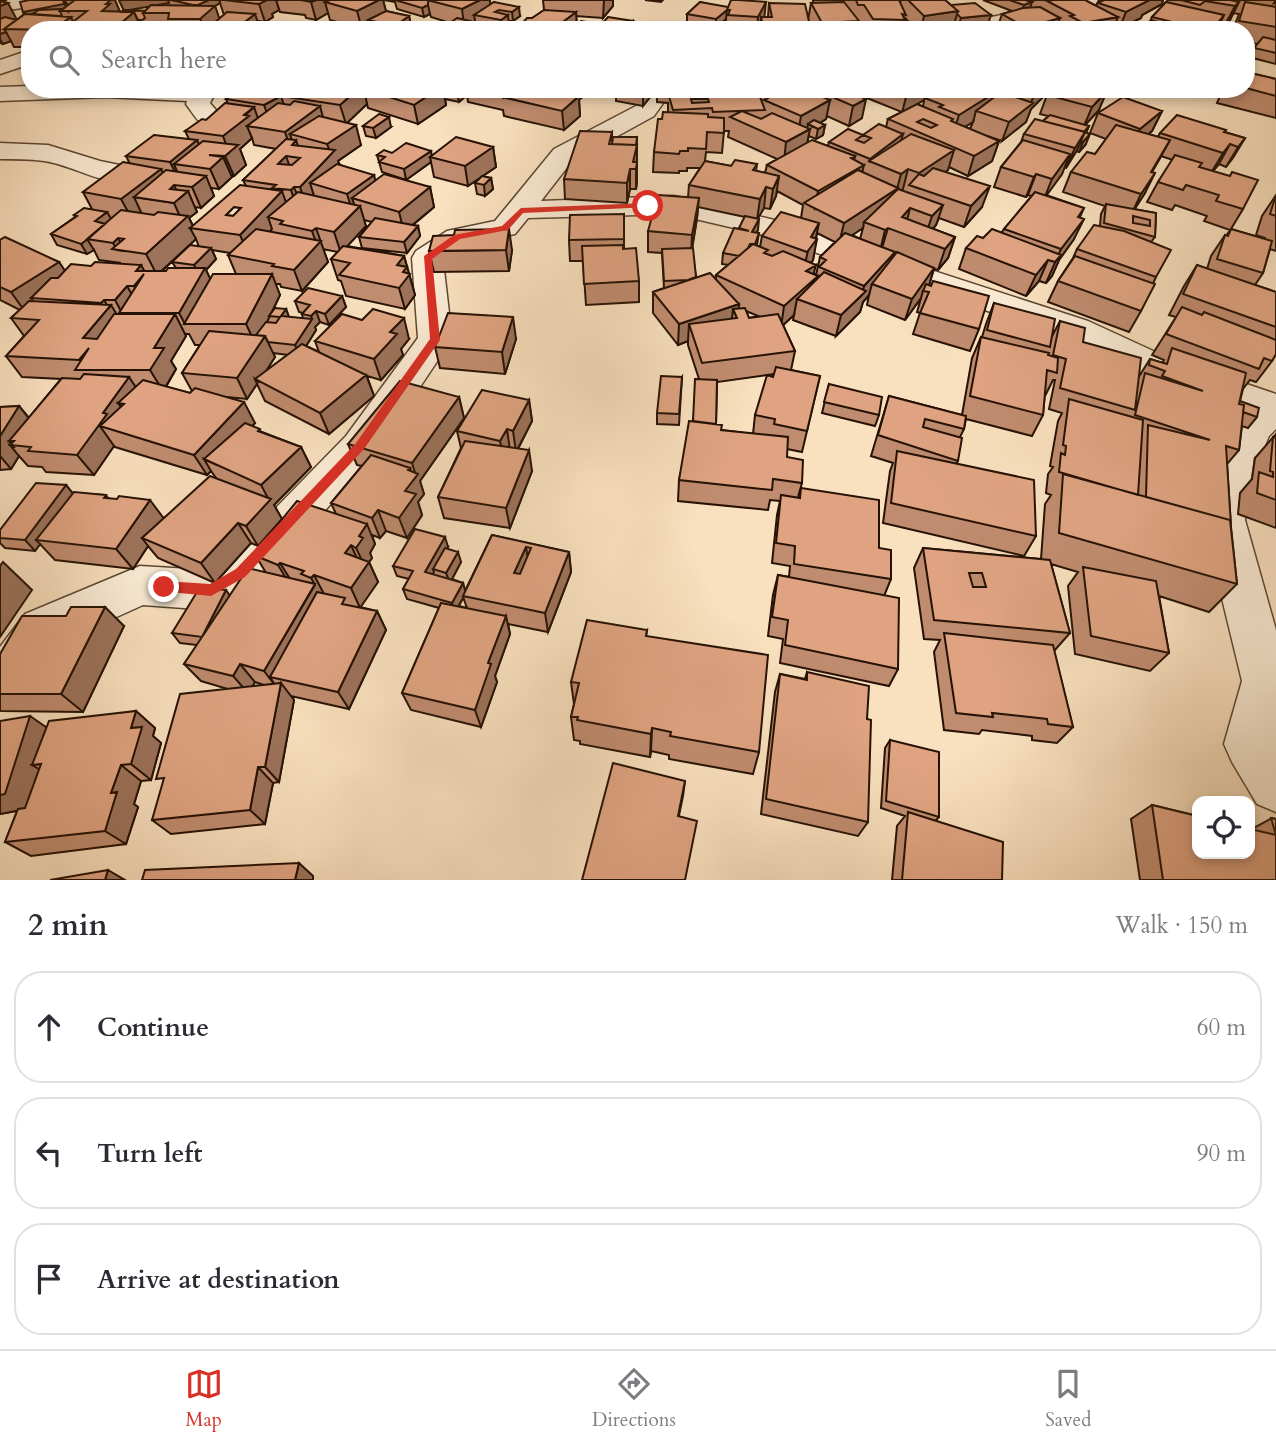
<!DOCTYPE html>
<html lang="en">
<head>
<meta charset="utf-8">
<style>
  :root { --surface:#fff; --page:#f7f7f7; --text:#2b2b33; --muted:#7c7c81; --line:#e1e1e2; --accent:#d93025 }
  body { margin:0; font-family:Cardo,serif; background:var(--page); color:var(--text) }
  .controls { position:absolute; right:21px; bottom:21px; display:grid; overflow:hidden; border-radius:14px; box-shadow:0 4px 10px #0003 }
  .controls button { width:63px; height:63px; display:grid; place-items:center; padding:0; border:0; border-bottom:2px solid var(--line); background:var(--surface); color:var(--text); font:35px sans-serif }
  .stop { position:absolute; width:21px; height:21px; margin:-16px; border:5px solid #d93025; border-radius:50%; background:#fff }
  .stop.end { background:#d93025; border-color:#fff; box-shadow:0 2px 7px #0008 }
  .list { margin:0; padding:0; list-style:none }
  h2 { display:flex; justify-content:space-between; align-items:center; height:91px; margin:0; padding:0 28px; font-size:30px }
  h2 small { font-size:23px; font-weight:400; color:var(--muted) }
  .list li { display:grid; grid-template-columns:46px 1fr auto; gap:21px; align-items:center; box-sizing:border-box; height:112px; margin:0 14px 14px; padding:0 14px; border:2px solid var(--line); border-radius:28px }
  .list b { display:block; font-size:26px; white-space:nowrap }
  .list em { font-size:23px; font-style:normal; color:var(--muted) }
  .icon { flex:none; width:38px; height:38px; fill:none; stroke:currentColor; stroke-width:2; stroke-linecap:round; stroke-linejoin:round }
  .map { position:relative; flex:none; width:1276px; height:880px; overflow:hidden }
  .search { position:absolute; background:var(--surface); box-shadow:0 4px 10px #0003; left:21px; right:21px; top:21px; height:77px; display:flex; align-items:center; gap:18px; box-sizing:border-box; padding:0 24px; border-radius:28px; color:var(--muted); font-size:26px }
  .sheet { height:469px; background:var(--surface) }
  nav { display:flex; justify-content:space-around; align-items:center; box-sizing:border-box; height:98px; border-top:2px solid var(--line); background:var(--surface); font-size:19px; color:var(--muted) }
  nav a { display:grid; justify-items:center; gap:4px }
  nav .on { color:var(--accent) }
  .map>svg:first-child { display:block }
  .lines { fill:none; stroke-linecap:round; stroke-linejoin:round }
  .street-casing { stroke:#5b4633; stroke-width:3 }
  .street { fill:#fbebd5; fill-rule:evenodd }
  .wall { fill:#c08c6f; stroke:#261205; stroke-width:2; fill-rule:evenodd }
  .shaded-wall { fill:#9c725a; stroke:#261205; stroke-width:2 }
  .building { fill:#dfa381; stroke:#261205; stroke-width:2; fill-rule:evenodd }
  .route { fill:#d93025 }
</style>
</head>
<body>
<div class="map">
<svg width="1276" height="880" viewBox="0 0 1276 880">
  <rect width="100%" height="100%" fill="#f9e0be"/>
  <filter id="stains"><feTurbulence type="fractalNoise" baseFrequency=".00286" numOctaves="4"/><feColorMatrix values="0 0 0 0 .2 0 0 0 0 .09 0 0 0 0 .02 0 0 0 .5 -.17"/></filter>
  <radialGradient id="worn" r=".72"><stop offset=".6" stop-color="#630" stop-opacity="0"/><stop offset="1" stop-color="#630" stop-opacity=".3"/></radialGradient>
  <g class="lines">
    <g class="street-casing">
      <path id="street" d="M0,0H48L38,6L0,11Z
        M1070,0H1103L1100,4L995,30H950L953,26L960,24Z
        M30,50V64L0,74V60Z
        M30,86V89H207L214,95L210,103L231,128L227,133C207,138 197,119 186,104L187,101L105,97L0,101V87Z
        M649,89H673L654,116L572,161L541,201L674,196L783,222L1088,321L1162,355L1276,394V429L1269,436L1261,455L1254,457L1245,520L1276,630V812L1257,804L1232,762L1224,744L1242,681L1203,520L1217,448L1222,438L1230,435L1238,420L1247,412L1138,371L1064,337L764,235L674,214L528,218L515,234L467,244L443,261L452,339L374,456L257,586L211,610L143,605L57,644L17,702L0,709V647L25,614L140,566L206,570L225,560L346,436L418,338L412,258L416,251L447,231L495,221L554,149L636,106Z
        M0,143L48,145L100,161L139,169L143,175L139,181C107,189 74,165 44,161C29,159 14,159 0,159Z"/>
    </g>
    <use href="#street" class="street"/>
  </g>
  <path class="wall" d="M0,0H7L3,1L17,20L24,14L29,0H63L66,6L68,5L64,0H115L120,12H122L124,10L119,0H276L279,10L272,14L273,17L265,22L258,21V23L250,30H30V47H14L11,41L3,44L0,43ZM220,3L224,15L219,19L215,6ZM150,6L145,11L126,10Z
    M276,0H383L386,11L409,16L411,25L405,30H371L370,29L369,25L362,29L330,20L328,13L316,20L306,18L305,15L280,12Z
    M384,0H490V5L494,2L520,16L513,21H509V24L502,29L476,24L475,21L471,23H450L431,17L430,14L424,17L397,9L395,2Z
    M543,0H613V6L603,18L576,16L577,24L598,28L633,21V30H518V28L544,10Z
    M645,0H663L661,2Z
    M813,0H899L900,3L901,0H945L951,5L988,24L958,27L954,23L953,28L944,30H904L913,26L905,18L902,30H865L861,23H858L857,30H813L809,21V30H760V28L759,30H727V28H726V19L716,28L687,23V14L700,2L764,17H768L769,3L808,20L811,3H813Z
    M983,0H1048V1V0H1085L1096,6L1099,0H1163L1162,4L1142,15L1141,18L1121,28L1124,30H1062L1057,27L1056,30H982L997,29L1002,14L1012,11Z
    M1168,0H1276L1274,3L1276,2V64L1249,57L1257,44L1246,41V30H1233L1239,14L1233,13L1230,20L1226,23L1220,22L1217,30H1141L1150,22L1152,17Z
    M1246,72L1276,79V118L1217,103L1223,89H1246Z
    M234,89H397L396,90L407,93L409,92L400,89H591L579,100L580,116L564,130L504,116L503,110L468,102L467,95L459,102L445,99L446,105L418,124L368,108L367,104L347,123L361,145L338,161L340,165L375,180L430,187L434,207L413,225L418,226L420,236L407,253L362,248L359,237L372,222L364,220L366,226L347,246L404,256L415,295L405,309L346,296L341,281L338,280L331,259L338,252L323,249L328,262L302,291L281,287L280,284H275L280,295L272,312L286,309L289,317L303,319L302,314L303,313L299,312L295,301L342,296L346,307L329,325L320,322L315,327L316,330L306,346L319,352L315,341L409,339L401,349L403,355L381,380L367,376L374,396L329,434L265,401L257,384L247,399L227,397L255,423L252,426L262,432L301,447L311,467L274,505L282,519L336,514L331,503L362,466L357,465L348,444L459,397L464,418L420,481L424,494L418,502L422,515L407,538L386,531L380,538L372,535L375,544L370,553L372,558L369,562L378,582L360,607L377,611L386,630L349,709L291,696L294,700L279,782L273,783L265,824L171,834L152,820L228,689L201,681L184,664L197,645L180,643L172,633L266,573L256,556L263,548L261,545L282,519L258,546L251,543L215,583L158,558L148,546L133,569L55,560L40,544L35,551L5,548L0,543V530L66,485L72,493L106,495L108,498L164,518L216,478L211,471L207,475L115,447L114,446L94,475L46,472L42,467L28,466L19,456L11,469L0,470V407L19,406L29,418L61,379L22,377L6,356L24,336L11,318L20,310L0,300V240L59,262L65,271L91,266L121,263L99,260L94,250L87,254L57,245L51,234L75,217L74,215L92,209L83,192L130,164L126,156L189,139L185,131L206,120L228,104L226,99L230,96L229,92ZM252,138L254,145L276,149L243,180L246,186L193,226L189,218L197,212L195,207L201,208L214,196L211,188L219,189L232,177L231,176H234L246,165L240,149ZM234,207L241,208L233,216L226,215ZM196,239L199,247L172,262L176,268L166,271L161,272ZM212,250L230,253L228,255L236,274L210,279L206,270L216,259ZM185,334H189L195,345H200L182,373L192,391L190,393L166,387L176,369L171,361L186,336ZM273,353L288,355L266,371L275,357ZM255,682L264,685L252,686Z
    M617,89H651V96L643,106L616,101V91Z
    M657,89H778L776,94L785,89H938L934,93L940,89H1045L1042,98L1031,109L1026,122L1002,141L987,136L999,141L992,161L968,176L949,167L948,170L946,172L982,207L964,227L939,218L936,225L933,229L955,237L948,258L938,270L934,269L929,285L979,329L970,351L913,334L920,313L917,312L921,298L905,320L867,305L869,295L863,302L860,312L836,336L793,320L794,315L783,325L795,351L791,370L820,376L802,452L787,449V457L802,483L798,497L801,488L879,548L891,579L884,596L898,669L889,686L780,663L783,639L768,636L773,595L778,575L789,577L790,566L772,563L777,515L780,501L770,500L768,510L678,501L679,480L693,421L699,379L688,345V341L678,345L653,313V292L664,288L662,253L648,252V231L688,197L689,185L700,168H687V171H679V173L653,172L654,152L662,119L668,112V103L657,102ZM860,92L862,93V96L902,112L888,119L886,127L863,135L829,142L828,146L807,143L809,136L816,139L823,135L825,125L820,123L826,119L827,116L849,126L862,118L859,96ZM924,100L923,107L917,104ZM973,122L970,129L965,127ZM724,131H729L728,137L777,159L767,165L765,173L756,171L757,164L731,166L705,161L706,152L722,153ZM777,191L803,205L801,218L762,236L760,247L757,245L759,233L756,232L758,230L757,219L764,208L770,209L776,196ZM698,207L745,217L739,229L723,253L722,264L728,265L716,275V278L696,277L692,248L697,218ZM863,228L860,239L852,235ZM817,233L835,242L820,257L816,275L814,274L811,263L813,260ZM746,311L758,316L749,318ZM774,374L755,415L753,434L721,430L716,424L717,382Z
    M1053,89L1099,110L1085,125L1089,126L1086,133V144L1079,152L1076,151L1066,168L1064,167L1062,174L1046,195L1084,208L1080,217L1074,239L1059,260L1052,276L1046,283L1039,281L1026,296L959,269L966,248L983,238L1002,232L1004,229L1032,196L1028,195L1026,197L994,187L1001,167L1021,142L1024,134L1043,121L1048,116L1040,114L1047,95Z
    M1173,89H1195L1189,95Z
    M1162,111L1152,131L1148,134L1158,137L1160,133L1225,132L1245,138L1226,167L1219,164L1213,171L1243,209L1231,229L1265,239V238L1256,235L1262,216L1276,195V251L1270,249L1263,273L1255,285L1276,292V354L1272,361L1256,382L1250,380L1243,389L1240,401L1257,417L1248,428L1242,426L1239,450L1227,464L1231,527L1237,584L1209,612L1159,596L1169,653L1150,671L1075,654L1068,586L1078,572L1051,564L1070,633L1054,651L1073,727L1057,743L1032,740V736L982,730L979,734L944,730L934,652L940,640L924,639L914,568L923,548L1041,559L1045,504L1051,495L1046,493L1048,474L1053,467L1050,466L1058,421L1062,413L1049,409L1055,380H1053L1046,394L1045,393L1043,415L1032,436L966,419L964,429L960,437L957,464L1036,536L1024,556L883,523L890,471L893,463L871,456L889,396L962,415L972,358L981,337H982L986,324L994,303L1051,338L1060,321L1083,342L1138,378L1150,359L1162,363L1164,360L1152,355L1176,317L1169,315L1184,286L1197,265L1207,269L1211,256L1225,235L1226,236L1230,230L1204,221L1207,216L1175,205L1172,210L1147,202L1158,182L1173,160L1161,156L1152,172L1145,193L1134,209L1156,213L1155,237L1151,242L1156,277L1141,311L1129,332L1048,302L1058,281L1073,258L1077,249L1100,226L1101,214L1105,206L1063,192L1071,172L1095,154L1106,139L1090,133L1098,113Z
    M363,126L391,127L376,138L366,136Z
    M612,132V141L637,137V182L636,189H630L627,203L565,199L564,179Z
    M493,147L496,167L483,176L491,178L493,189L485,196L477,194L475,183L481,177L468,186L434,177L431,162L406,180L382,172L377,155L392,153L432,155Z
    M624,214V249L639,281V302L586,305L583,261H570L569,240Z
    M512,250L509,271L434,272L429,251Z
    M516,339L505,374L440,368L435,347Z
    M682,377L679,425L657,424V413Z
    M829,384L879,415L875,426L822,413Z
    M529,400L532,421L518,449L532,471L510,528L444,518L438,497L461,448L457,431Z
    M1276,434V528L1238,514L1240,493L1252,479L1255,458Z
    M492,535L569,552L571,572L548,632L508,624L510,634L495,676L497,682L481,727L411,710L402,693L439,608L407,599L403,589L409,579L397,576L393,566L448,547L447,549L461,562L452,579L463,583L465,591ZM463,597L467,608L459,606Z
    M66,616L124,626L83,712L1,711L0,710V654Z
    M647,630L646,636L759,752L753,774L669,759V755L651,751L650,757L580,744V741L574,740L571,717L574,704L571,682Z
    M807,672L867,719L868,822L858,836L761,814L775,692L780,674L805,679Z
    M136,711L155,728L153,736L161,743L151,780L141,781L134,804L138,807L126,844L31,856L5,842L17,811L0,814L47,728Z
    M890,740L939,817L936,820L1002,880H892L897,826L905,816L881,808L885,748Z
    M1152,805L1252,829L1272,818L1276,819V880H1140L1131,819Z"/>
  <path class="shaded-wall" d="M63,0L69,13L68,11H60L28,21L23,12Z
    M94,0H115L121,15L110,29Z
    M119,0H168L169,3L124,11Z
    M207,0H219L220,3L215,6L221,23L214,30H204L196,6Z
    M263,0H276L279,10L272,14L273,17L265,22L259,4Z
    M316,0H339L325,2L328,13L316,20L311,2Z
    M379,0H383L387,15L368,20L369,25L362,29L357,11Z
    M480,0H490L491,13L474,15L475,21L471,23L472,30H460L464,26L462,9Z
    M604,0H613V6L603,18Z
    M1147,0H1163L1162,4L1142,15L1141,18L1119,29L1126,12Z
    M766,2L764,20L761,17L760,28L759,30H757L758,17Z
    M1032,2L1029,11L1021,14L1024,5Z
    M1239,2L1230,20L1226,23L1235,6Z
    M8,3L17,20L0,27V6Z
    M428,5L430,14L424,17L422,8Z
    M519,7L520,16L513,21L512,12Z
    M727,10L726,19L716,28V19Z
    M958,11L953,28L944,30H921L924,16Z
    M134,12L142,30H114V29Z
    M576,12L577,30H552Z
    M255,14L258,23L250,30H238L237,28Z
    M508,15L509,24L502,29L501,20Z
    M991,15L988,24L958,27L961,18Z
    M1224,15L1217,30H1212Z
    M409,16L411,25L405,30H396L395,26Z
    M71,17L76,28H65L66,30H51Z
    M1118,17L1113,30L1086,26L1084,30H1081L1083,23Z
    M1060,18L1056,30H1034L1035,25Z
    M633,21V30H624Z
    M168,24L171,30H162Z
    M598,24V30H589Z
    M6,32L11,41L3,44L0,39V34Z
    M358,89H364L367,104L346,124L340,105Z
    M438,89H443L446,105L418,124L414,105Z
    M456,89H466L467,95L459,102Z
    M505,89H526L503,98L502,91Z
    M563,89H570L571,102L560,92Z
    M580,89H591L579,100L580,116L564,130L562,111L577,98V92Z
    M649,89H651V96L643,106V96Z
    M774,89H778L773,104L772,103Z
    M851,89H861L858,102L847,91Z
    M915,89H938L934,92L933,96L925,98L924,100L902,113L907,93Z
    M1038,89H1045L1042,98L1031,109L1026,122L1002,141L1009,122L1030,105L1035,93Z
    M999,90L992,109L976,111L973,122L953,134L959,115Z
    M1107,91L1099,110L1084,126L1092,107Z
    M281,96L287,115L271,124L264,105Z
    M866,99L862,118L849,126L853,106Z
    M830,100L826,119L813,127L808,124L807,130L798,135L801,116Z
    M320,106L325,125L290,134L293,144L296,140L303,160L292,152L285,132Z
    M254,107L261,127L247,126L252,138L240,149L246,165L234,176L225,156L229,153L223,136Z
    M1162,111L1152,131L1131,149L1140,129Z
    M389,117L391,127L376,138L373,128Z
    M356,125L361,145L338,161L341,170L310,183L315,199L307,208L300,187L331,154L327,144Z
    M825,125L823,135L816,139L818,129Z
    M1089,126L1076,152L1066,168L1075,148L1084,132Z
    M810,129L806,149L784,162L786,142Z
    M903,134L898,153L870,162V159Z
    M1090,134L1086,144L1079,152L1083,142Z
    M637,137V182L636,189V169L633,162Z
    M1245,138L1233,158L1226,167L1238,147Z
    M197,140L206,160L174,164L181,181L180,182L170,162Z
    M1170,140L1159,160L1140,192L1151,172Z
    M999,141L992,161L968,176L974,156Z
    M1230,144L1219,164L1211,173L1223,153Z
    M493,147L496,167L468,186L465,166Z
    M954,150L948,170L921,189L915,187L919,173Z
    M431,151L432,157H430L431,162L406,180L404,169Z
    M1070,154L1062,174L1044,199L1052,179Z
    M286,156L293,176L278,164Z
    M855,156L852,172L864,165L859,185L815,209L818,191L851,158Z
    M223,157L232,177L219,189L210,169Z
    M161,169L170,188L174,185L180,198L188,191L197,212L189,218L194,228H190L196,239L157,275L146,254L182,221L174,203L134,197L141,212L132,219L121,199Z
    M630,169V189L627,203V183Z
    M908,169L903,189L864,222L863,228L839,244L844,223L897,189L901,174Z
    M1155,173L1145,193L1131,215L1141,194Z
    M1036,174L1028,195L1026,197L1034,177Z
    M374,175L379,195L352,198L356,210L360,206L366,226L341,253L334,232L353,213L347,194Z
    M206,176L214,196L201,208L192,187Z
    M779,176L776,196L770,209L773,189Z
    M491,178L493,189L485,196L484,185Z
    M990,186L982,207L964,227L971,206Z
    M294,187L302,207L298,211L291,190Z
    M430,187L434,207L404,232L399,212Z
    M766,187L764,208L757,220L760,199Z
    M282,191L289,211L268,217L272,229L249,255L240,235Z
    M699,198L697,218L691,256L692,235Z
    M943,205L936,225L925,237L932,216Z
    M910,208L905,229L902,217Z
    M107,212L113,222L114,235L95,221Z
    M759,219L758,230L751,242L752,232Z
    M1084,219L1074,239L1059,260L1052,276L1046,283L1061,249Z
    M819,223L815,242L817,239L813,260L803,273L811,237Z
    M418,226L420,236L407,253L404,242Z
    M316,228L328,262L302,291L294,270L317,245L312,231Z
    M888,228L882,248L880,251L885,230Z
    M509,229L512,250L509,271L506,250Z
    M955,237L948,258L938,270L945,249Z
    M118,238L125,251L117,250L113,243Z
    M87,239L94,250L87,254L81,244Z
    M211,248L216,259L206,270L215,289L185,324L179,313L200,276L194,265Z
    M895,252L889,273L872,284L869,295L863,302L860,312L836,336L841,315L862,295L864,286Z
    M404,256L415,295L405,309L399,288L397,265Z
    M1048,260L1039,281L1026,296L1036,275Z
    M59,262L73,283L31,298L37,306L26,313L11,292Z
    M141,265L153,286L146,307L134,286L136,271Z
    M816,265L812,280L818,276L814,297L797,299L794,315L781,327L784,306L806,271Z
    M934,268L928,289L923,291L921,298L905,320L912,299Z
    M272,274L280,295L258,341H254L246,324Z
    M127,286L139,307L122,313L115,300Z
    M342,296L346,307L329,325L325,314Z
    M104,300L109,308L111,305L124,326L98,359L83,338L106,311L101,303Z
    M739,304L737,325V318L733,309L731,327L689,324L688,341L678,345L679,324Z
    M286,309L290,320L281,316Z
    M316,311L320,322L315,327L316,330L300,356L295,345L312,319L311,316Z
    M175,314L186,336L171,361L176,369L163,391L150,370L154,348Z
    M513,317L516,339L505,374L502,352Z
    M404,318L409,339L401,349L403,355L381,380L374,359L390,332Z
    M265,336L275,357L259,382L255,379L257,384L247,399L237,378Z
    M366,375L374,396L329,434L320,413Z
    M129,377L143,398L124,404L118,403L129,418L100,426L114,446L94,475L77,455L103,413Z
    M459,397L464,418L420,481L424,494L418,502L422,515L407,538L399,518L408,470L410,468L414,479L416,476L412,463Z
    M529,400L532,421L516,452L513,431Z
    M244,402L255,423L217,465L204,459L211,471L207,475L194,455Z
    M19,406L36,427L14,441H9L13,446L10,445L19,456L11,469L0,456V436Z
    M507,429L510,450L504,462L500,441Z
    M301,447L311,467L274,505L282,519L258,546L246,526L269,500L261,485Z
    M529,450L532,471L510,528L506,508Z
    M66,485L75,496L36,540L40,544L35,551L25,540Z
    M150,500L165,520L142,538L148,546L133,569L116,549Z
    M378,510L386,531L380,538L372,518Z
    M238,523L251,543L215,583L201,563Z
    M367,524L375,544L370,553L372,558L365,567L356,548L359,536Z
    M445,537L448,547L436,569H433L434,572L429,582L425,572Z
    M351,545L360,565L345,553Z
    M526,547L529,566L518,592L514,573Z
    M458,552L461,562L450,583L446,573Z
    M569,552L571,572L548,632L545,613Z
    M3,562L32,590L0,637V566Z
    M369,562L378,582L360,608L351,588Z
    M280,563L292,582L290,585L278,565Z
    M314,575L324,594L270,677L277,688L264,671L315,585L311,578Z
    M463,583L466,593L455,612L452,603Z
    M226,590L233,600L202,637Z
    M105,607L124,626L83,712L61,694Z
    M377,611L386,630L349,709L338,692Z
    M506,616L510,634L495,676L497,682L481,727L475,710L488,663Z
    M240,664L255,682L248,693L233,676Z
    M281,683L294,700L279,782L265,767Z
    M136,711L155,728L153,736L161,743L151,780L131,764V728Z
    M30,716L53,732L41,764L32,765L42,771L31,808L0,814V795Z
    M652,728L651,751L650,757L651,734Z
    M121,765L141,781L134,804L138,807L126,844L105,831L111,793Z
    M258,767L273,783L265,824L250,810Z
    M685,781L683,796L676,830L678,816Z
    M299,863L313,876V880H295Z
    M108,870L125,880H105Z"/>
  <path class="building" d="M29,0H63L64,4L23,12L20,2Z
    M75,0H111L106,4H110L102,11L134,12L114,29L65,28L87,11H60Z
    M171,0H209L198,5H193Z
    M224,0H267L259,4Z
    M301,0H316L311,2Z
    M330,0H379L357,11L325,2Z
    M395,0H428V5L422,8Z
    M427,0H480L462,9Z
    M731,0H739L766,2L758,17L728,15L730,10H727Z
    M856,0H899L906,15L902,14L905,20L873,19L864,5H858Z
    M908,0H945L958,11L924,16Z
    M1009,0H1025L1032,2L1024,5Z
    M1054,0H1085L1118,17L1083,23L1070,16L1074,15L1047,1Z
    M1104,0H1146L1148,1L1126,12L1098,3Z
    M1181,0H1230L1239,2L1235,6L1205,1L1200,5Z
    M0,1L8,3L0,6Z
    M494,2L519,7L512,12L499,10L495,12L508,15L501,20L474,15Z
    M700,2L728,7L727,10L716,19L687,14Z
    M844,2L859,21L822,23L811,3Z
    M1166,2L1224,15L1212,30H1204L1152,17Z
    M1245,2L1276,7V27L1239,21Z
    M769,3L805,4L810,26L763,25L761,17H772Z
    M975,3L991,15L961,18L957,14L958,11L951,5Z
    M151,5L215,6L200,19H168L169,13H143Z
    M1040,7L1060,18L1035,25H1021L1002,14L1023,8Z
    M63,9L60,11L62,16H61L32,14L39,10Z
    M124,10L145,11L143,13L145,18L142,20H138L134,12H122Z
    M544,10L576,12L552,30H528L518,28L527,18H532Z
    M386,11L409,16L395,26L368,20Z
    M227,12L255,14L237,28L215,26L230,30H206Z
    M25,14L71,17L51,30L4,29Z
    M5,17L16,20L4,29L6,32L0,34V19Z
    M608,17L633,21L624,30H609L598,28Z
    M457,18L470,21L460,29L462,30H440Z
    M1151,20L1187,30H1141Z
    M581,21L598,24L589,30H569Z
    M137,23L168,24L162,30H130Z
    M280,24L315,29L271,30Z
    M647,24L665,27L662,30H642Z
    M918,24L931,30H904Z
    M1116,24L1124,30H1091L1086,26Z
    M705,26L715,28L714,30H702Z
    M987,26L999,30H982Z
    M202,28L200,30H170L172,29Z
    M1263,37L1276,40V53L1254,48Z
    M1246,72L1276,79V96L1246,88Z
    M234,89H358L340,105L281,96L264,105L226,99L234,93L229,92Z
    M364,89H397L396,90L407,93L412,90L409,89H438L414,105Z
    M511,89H563L560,92L579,96L562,111L502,97Z
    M570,89H580L577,92L570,91Z
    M617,89H649L643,96L616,91Z
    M757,89L765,110L713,112L712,108L673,110L668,93ZM691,99H708L709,102L692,103Z
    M785,89H804L830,100L801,116L764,100Z
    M814,89H851L847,91L866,99L853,106Z
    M897,89H915L907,93Z
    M940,89H996L999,90L959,115L939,107L943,105L925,98Z
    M1021,89H1038L1035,93Z
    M1053,89H1100L1107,91L1092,107L1047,95Z
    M1001,92L1033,103L1009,122L976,111Z
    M1123,97L1162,111L1140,129L1098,113Z
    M294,101L320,106L285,132L247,126L278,103L290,105Z
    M225,103L254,107L244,115L249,116L223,136L185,131L202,119L206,120Z
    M917,104L953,119L951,121L999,141L974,156L888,119ZM923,119L937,125L931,128L917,122Z
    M742,111L761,119L772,113L810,129L786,142L730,117Z
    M663,112L708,114V117L724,118V133L707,132L706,149L688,148V151H680L679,154L654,152L658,119H662Z
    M379,114L389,117L373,128L363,126Z
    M1050,115L1089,126L1084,132L1090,134L1083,142L1081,141L1085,132L1043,121Z
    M1177,115L1226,130L1224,132L1245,138L1238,147L1230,144L1223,153L1160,133Z
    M319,116L356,125L327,144L290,134Z
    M1035,119L1085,132L1075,148L1024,134Z
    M814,120L825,125L818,129L808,124Z
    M879,124L903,134L870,159L829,142L848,129L863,135L856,140L864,143L871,138L863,135Z
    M1116,125L1170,140L1151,172L1155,173L1141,194L1071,172L1087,152L1095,154Z
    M580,131L612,132L609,144L637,145L633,162H637L636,169H630L627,183L564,179Z
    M911,134L954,150L919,173L908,169L901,174L869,161Z
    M154,135L197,140L170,162L126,156Z
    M456,137L493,147L465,166L430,157Z
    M613,137H637L636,145L612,144Z
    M286,139L296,140L292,145L335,150L300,187H294L291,190L272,188L276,185L243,180ZM286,156L300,158L292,165L278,164Z
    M812,140L855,156L851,158L864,165L818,191L767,165Z
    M1023,140L1070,154L1052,179L1036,174L1034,177L1001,167Z
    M203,141L238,145L225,156L209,155L223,157L210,169L174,164Z
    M406,143L431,151L404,169L379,162L385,157L377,155L384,150L392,153Z
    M1175,155L1202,163L1199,167L1230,176L1232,172L1258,180L1243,209L1216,201L1219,195L1186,185L1183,190L1158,182Z
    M735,160L757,164L753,170L779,176L773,189L766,187L760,199L689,185L705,161L731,166Z
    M123,162L161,169L121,199L83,192Z
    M337,164L374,175L347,194L310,183Z
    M933,168L990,186L971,206L909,185L919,174L924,176Z
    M166,170L206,176L192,187L174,185L170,189L188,191L174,203L134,197Z
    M858,170L898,188L844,223L804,203Z
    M384,174L430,187L399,212L352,198Z
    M482,176L491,178L484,185L475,183Z
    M240,185L282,191L240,235L190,228ZM234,207L241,208L233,216L226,215Z
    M898,189L943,205L932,216L910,208L902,217L955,237L945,249L888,228L885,230L864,222Z
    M298,192L360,206L334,232L316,228L312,231L280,224L283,221L268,217Z
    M1035,192L1084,208L1078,217L1084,219L1061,249L1004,229Z
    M658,195L699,198L692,235L648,231Z
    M1276,195V216L1270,214Z
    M1106,204L1156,213L1155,237L1104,223ZM1133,216L1150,220V226L1133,223Z
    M84,208L107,212L95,221L105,224L88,239L81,244L51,234L77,216L74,215Z
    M121,210L154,215L158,212L188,216L146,254L112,249L124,239L118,238L113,243L87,239Z
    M781,212L819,223L811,237L817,239L807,252L762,236Z
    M624,214V239L569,240L570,215Z
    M745,216L759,219L752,232L759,233L755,244H750L748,248L739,256L723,253L734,228L749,231L739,228Z
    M375,218L418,226L404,242L359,237Z
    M1094,225L1124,231L1171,250L1156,277L1077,249Z
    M256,229L321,241L294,270L272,266L274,264L228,255Z
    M509,229L506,250L429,251L433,236L454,235L455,230Z
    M992,229L1061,255L1055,262L1048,260L1036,275L966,248L977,236L983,238Z
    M1231,229L1272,241L1263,273L1217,259L1225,235L1228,236Z
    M845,233L895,252L864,286L819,267L826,260L820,257Z
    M5,237L59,262L11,292L0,287V240Z
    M753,244L768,250L764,253L772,256L783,251L816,265L806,271L818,276L784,306L716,275Z
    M190,245L211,248L194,265L172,262Z
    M623,245V249L636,248L639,281L584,284L582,246Z
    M343,246L404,256L397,265L407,267L403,272L410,274L399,288L339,275L350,263L331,259Z
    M693,248L696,277L688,280L664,281L662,249Z
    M897,252L934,268L912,299L872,284Z
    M1075,256L1155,284L1141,311L1058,281Z
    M95,262L141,265L136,271H166L168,268H205L179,313H119L144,274L134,286H127L115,300H104L101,303L31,298L51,278H58L71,264L91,266Z
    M1197,265L1276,292V327L1183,294Z
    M824,272L866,291L841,315L797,299Z
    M710,273L739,304L679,324L653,292Z
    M213,274H272L246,324H184Z
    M933,281L989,296L979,329L920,313L929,292L923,291L926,284L931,286Z
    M308,288L342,296L325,314L316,311L311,316L302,314L310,305L295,301Z
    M29,301L111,305L83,338L97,339L114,314H175L154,348H164L150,370H75L89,348L79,360L6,356L39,320L11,318Z
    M994,303L1055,319L1050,347L987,330Z
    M1182,307L1202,315L1204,312L1276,340V354L1272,361L1264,358L1259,369L1166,334Z
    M275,308L286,309L281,316L312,319L295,345L268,342L265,336L256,335L266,322L276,323L280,317L269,316Z
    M745,308L749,318L778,314L795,351L702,363L689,324L737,318L733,309Z
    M373,309L404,318L390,332L397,334L374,359L315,341L342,314L362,320Z
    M448,313L513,317L502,352L435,347Z
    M1060,321L1085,328L1083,342L1141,358L1135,410L1060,388L1066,359L1053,355Z
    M209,331L265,336L237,378L182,373Z
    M981,337L1049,353L1048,355L1058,358L1057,373L1047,370L1043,415L970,396Z
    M302,344L366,375L320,413L255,379Z
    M1172,348L1246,373L1239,404L1244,405L1239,450L1226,446L1231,526L1230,520L1146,497L1148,425L1210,440L1135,415L1145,373L1203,391L1162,376L1165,371L1149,365L1150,359L1167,364Z
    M776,367L820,376L807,431L774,424L775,419L755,415L767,375L773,377Z
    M84,374L129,377L103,413L107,414L77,455L28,451L31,447L10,445L14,441H9L62,378L80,379Z
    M661,376L682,377L679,414L657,413Z
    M695,379L717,380L716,424L693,421Z
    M143,380L190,393L195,388L244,402L194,455L100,426L124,404L118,403Z
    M400,381L459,397L412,463L348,444Z
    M829,384L882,397L879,415L824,402Z
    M482,390L529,400L513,431L507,429L500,441L457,431Z
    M889,396L966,416L964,429L925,419L923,427L962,438L958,461L878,435Z
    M1069,399L1143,420L1138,495L1059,472L1061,453L1065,455L1066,446L1063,445Z
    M1240,401L1259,408L1257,417L1243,412L1244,405L1239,404Z
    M19,406L0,436V407Z
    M689,421L722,425L721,430L788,437L787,457L803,460L802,483L773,479L772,490L679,480Z
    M245,423L260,429L258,431L301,447L261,485L204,459Z
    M1273,437L1276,438V500L1257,493L1259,472L1273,477V472L1270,471Z
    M465,441L529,450L506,508L438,497Z
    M897,451L1034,480L1036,536L891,503Z
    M371,455L410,468L408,470L418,474L405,491L416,494L399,518L378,510L372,518L331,503Z
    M1063,474L1230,520L1237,584L1059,533Z
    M210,476L271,499L246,526L238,523L201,563L142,538Z
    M36,483L66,485L25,540L0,538V530Z
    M801,488L879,500V548L891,550V579L794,564L795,546L776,543L781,495L800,498Z
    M74,492L106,495L104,498L117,499L119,496L150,500L116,549L36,540Z
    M297,501L367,524L359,536L363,538L356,548L351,545L345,553L369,562L351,588L314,575L311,578L301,574L304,571L280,563L278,565L256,556L264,545H261Z
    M415,529L445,537L425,572L463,583L452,603L403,589L413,571L393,566Z
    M492,535L569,552L545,613L463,596ZM526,547L531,548L520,574L514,573Z
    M445,548L458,552L446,573L433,569Z
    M923,548L1050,560L1070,633L934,620ZM969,573H982L986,587H973Z
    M1083,567L1156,581L1169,653L1091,636Z
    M248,568L315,584L264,671L240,664L233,676L184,664Z
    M778,575L899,598L898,669L785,645L788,620L772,617Z
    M200,587L226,590L202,637L172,633Z
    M317,592L345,598L342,604L377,611L338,692L270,677Z
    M441,603L506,616L488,663L491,664L475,710L402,693Z
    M71,607H105L61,694H0V654L22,616H66Z
    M587,620L647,630L646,636L768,655L759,752L670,736L671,732L652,728L651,734L577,720L578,717H571L579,683L571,682Z
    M944,633L1053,645L1073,727L1048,724L1047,719L992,713L993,717L956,713Z
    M807,672L869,686L867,719L871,720L868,822L766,799L780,674L807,680Z
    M281,683L265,767H258L250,810L152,820L164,778L156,779L180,694Z
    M136,711L131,728L142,727L131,764L121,765L111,793L117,792L105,831L5,842L18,809L25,808L41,764L32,765L49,721Z
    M30,716L5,794L0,795V721Z
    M890,740L939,752V817L886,801Z
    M613,763L685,781L678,816L697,821L685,880H582Z
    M1152,805L1197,816V854H1250V829L1276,835L1271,818L1276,819V880H1163Z
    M908,812L1003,842L1002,880H902Z
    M299,863L295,880H142L145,870Z
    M108,870L105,880H50Z"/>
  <path class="route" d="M648,203L651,207L523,213L508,230L460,239L432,259L440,340L364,449L245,577L211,596L159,591L157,587L164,581L210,584L236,569L356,443L430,339L424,256L454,235L502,226L521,208Z"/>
  <rect width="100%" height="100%" filter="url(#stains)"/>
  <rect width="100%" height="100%" fill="url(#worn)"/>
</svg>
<div class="controls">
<button><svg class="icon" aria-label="locate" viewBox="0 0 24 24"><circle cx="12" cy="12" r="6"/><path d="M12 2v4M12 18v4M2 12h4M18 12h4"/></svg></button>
</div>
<div class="stop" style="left:648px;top:206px"></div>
<div class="stop end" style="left:164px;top:587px"></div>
<div class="search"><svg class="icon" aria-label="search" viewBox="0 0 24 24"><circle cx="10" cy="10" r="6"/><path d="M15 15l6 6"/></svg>Search here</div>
</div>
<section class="sheet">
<h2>2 min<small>Walk · 150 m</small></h2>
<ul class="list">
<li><svg class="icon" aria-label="ahead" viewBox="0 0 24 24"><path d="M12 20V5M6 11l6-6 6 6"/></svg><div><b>Continue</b></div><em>60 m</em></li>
<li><svg class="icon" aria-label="left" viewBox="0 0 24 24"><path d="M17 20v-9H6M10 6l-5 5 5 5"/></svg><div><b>Turn left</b></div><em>90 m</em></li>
<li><svg class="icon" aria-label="arrive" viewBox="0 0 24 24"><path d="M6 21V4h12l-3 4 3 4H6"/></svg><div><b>Arrive at destination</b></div></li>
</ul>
</section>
<nav>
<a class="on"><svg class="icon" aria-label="map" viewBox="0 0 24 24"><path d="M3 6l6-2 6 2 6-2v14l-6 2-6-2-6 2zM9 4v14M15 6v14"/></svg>Map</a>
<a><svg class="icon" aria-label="directions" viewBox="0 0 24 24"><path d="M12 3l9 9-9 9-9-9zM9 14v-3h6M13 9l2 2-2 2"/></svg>Directions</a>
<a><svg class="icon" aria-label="saved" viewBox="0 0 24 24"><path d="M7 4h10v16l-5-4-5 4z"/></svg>Saved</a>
</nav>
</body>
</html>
